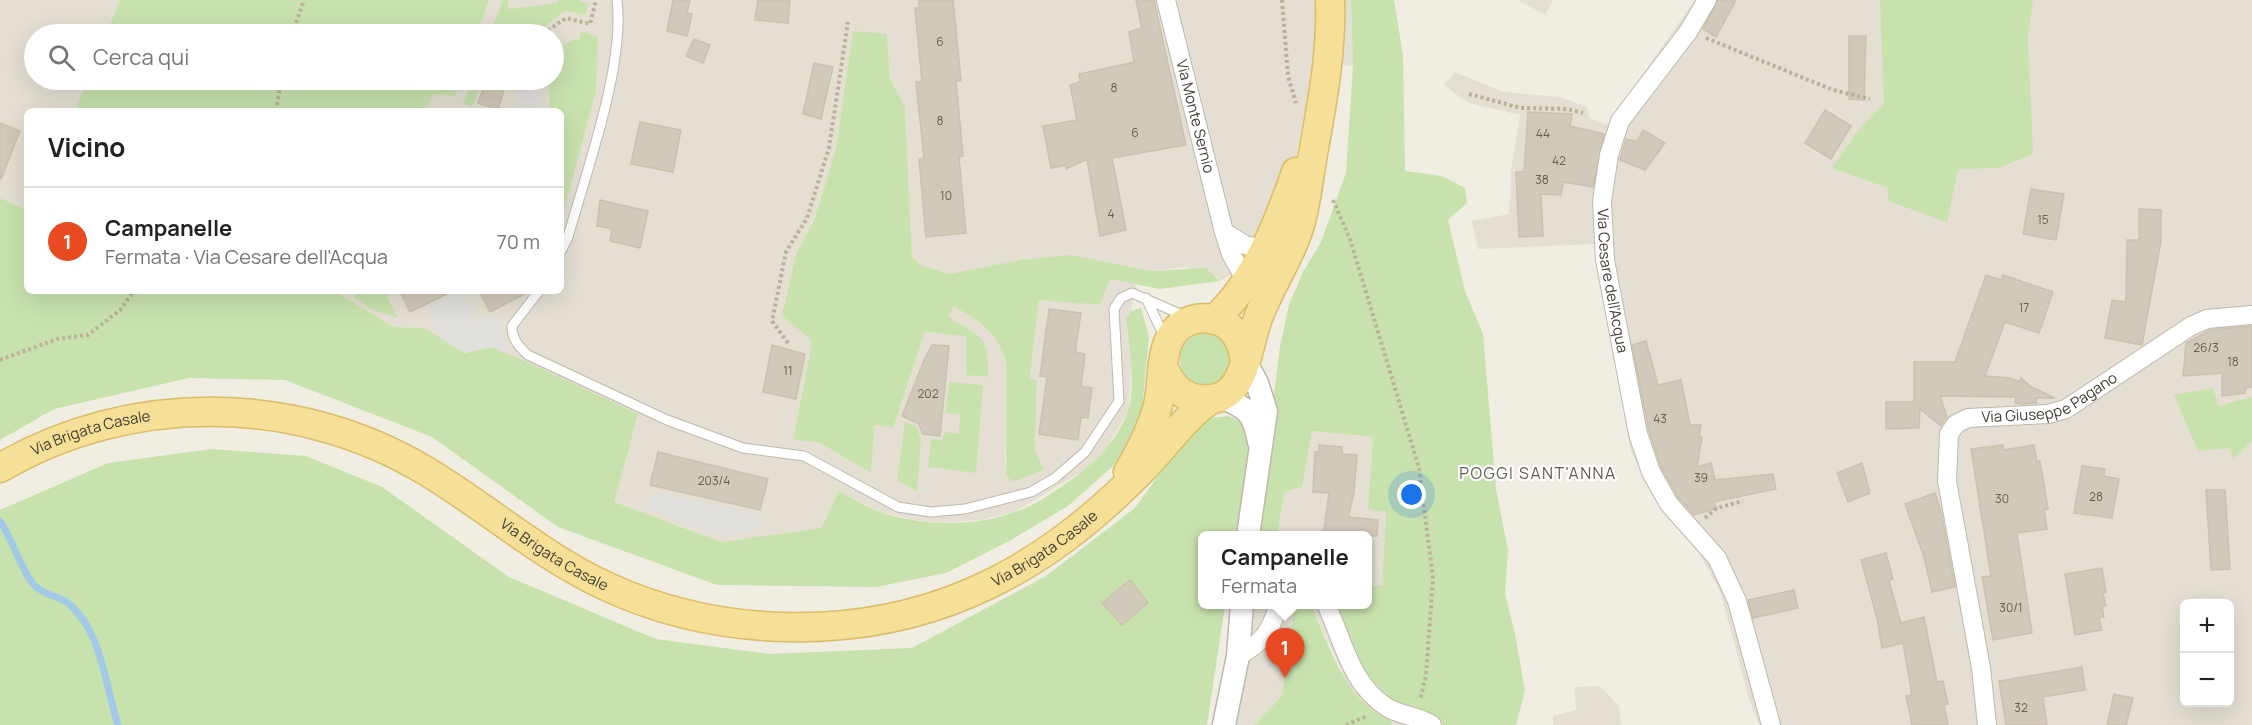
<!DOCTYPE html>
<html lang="it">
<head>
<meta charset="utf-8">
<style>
  :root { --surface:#fff; --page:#f2f2f2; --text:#222; --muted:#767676; --line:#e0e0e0; --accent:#e84a22 }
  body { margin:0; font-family:Manrope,sans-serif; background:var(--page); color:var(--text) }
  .controls { position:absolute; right:18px; bottom:18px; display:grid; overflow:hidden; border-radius:9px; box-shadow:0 6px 24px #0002 }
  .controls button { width:54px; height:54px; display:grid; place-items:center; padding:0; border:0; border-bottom:2px solid var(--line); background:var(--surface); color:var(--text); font:30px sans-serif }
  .you { position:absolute; left:1412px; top:495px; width:21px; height:21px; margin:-15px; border:4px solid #fff; border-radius:50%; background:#1a73e8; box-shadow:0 0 0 9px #1a73e833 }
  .badge { display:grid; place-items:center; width:39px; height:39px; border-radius:50%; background:var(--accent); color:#fff; font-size:20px; font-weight:700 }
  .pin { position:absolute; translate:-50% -50px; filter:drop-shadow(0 2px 3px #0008) }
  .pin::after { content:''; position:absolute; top:32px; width:21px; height:18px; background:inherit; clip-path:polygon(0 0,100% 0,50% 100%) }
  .popup { position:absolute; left:1198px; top:531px; width:174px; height:78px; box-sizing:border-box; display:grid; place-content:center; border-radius:9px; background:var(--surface); filter:drop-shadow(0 2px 4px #0005); font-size:20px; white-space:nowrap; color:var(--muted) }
  .popup b { font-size:22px; color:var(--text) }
  .popup::after { content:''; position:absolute; left:50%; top:100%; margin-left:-12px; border:12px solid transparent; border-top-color:var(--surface) }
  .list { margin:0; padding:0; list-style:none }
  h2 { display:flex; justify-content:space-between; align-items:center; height:78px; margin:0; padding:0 24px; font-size:26px }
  h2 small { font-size:20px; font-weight:400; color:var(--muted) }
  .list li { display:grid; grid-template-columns:39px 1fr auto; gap:18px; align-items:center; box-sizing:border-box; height:108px; padding:0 24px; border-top:2px solid var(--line) }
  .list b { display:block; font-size:22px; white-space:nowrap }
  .list p { margin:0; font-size:20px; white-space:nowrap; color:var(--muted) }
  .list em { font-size:20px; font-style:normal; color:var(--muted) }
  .icon { flex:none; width:33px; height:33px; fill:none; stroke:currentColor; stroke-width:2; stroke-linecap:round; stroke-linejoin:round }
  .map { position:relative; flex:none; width:2252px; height:725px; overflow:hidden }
  .search { position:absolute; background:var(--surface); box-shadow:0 6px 24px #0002; left:24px; top:24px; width:540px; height:66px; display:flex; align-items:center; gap:15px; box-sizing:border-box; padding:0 21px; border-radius:33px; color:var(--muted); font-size:22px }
  .panel { position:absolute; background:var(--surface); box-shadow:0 6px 24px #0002; left:24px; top:108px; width:540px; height:186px; border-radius:9px }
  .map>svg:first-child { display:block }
  .residential { fill:#e4dfd2; fill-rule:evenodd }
  .green { fill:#c8e2ae }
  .parking { fill:#e1dfdb }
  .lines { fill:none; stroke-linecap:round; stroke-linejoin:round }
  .stream { stroke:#a3c9e9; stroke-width:7 }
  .building { fill:#d1c9ba; stroke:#cbc1ae; stroke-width:1.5 }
  .service-casing { stroke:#bdb8aa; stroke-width:11 }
  .minor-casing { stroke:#bdb8aa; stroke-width:20 }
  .tertiary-casing { stroke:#bdb8aa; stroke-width:25 }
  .primary-casing { stroke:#d9bd68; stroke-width:31 }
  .path { stroke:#bbb199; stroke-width:4; stroke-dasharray:3 3; stroke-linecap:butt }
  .service { stroke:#fff; stroke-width:9 }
  .minor { stroke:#fff; stroke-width:18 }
  .tertiary { stroke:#fff; stroke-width:22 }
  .primary { stroke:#f6df96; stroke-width:28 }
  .labels { text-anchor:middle; stroke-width:4.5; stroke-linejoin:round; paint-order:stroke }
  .number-label { font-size:12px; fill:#656056 }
  .street-label { font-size:15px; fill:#413d34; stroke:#fff }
  .neighbourhood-label { font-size:16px; letter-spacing:1.5px; fill:#635b4c; stroke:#fff }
</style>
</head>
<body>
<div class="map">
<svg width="2252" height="725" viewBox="0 0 2252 725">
  <rect width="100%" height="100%" fill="#f0ede3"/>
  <path class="residential" d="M0,0H120L106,34H34V80H87L75,111H27V210L0,198Z
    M489,0H1351L1353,66L1314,63L1293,173L1251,263L1220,281L1217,276L1186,267L1150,271L1121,267L1021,260L949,274L921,265L912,257L905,107L890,78L887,34L853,32L836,148L815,218L796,254L782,316L810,338L811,349L793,438L820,443L871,473L875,425L893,427L925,332L967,336L988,350L948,316L954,305L988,328L1000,343L1006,360L1005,465L1043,470L1035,451L1037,380L1030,379L1039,300L1100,305L1110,279L1137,284L1131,311L1126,319L1131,364L1129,410L1107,447L1086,469L1015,512L980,520L944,523L910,519L879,512L839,491L821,528L721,542L613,502L638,414L481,349L473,353L454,348L424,328L394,327L335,291H561V111H425L434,94L455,96L461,80H554V34H477Z
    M1518,0H1553L1545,15Z
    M1695,0H2252V725H1759L1749,699L1721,594L1693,541L1655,497L1631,452L1596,244L1478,249L1472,221L1509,214L1511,171L1520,115L1468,103L1444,85L1455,72L1504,92L1561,97L1587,107L1590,118L1607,125ZM2184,604H2230V702H2184Z
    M1311,431L1373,437L1368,508L1386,512L1382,587L1368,585V536H1277L1285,492L1302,487Z
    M1264,605H1295L1282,696L1254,725H1237L1249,609H1263Z
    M1311,605H1338L1362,670L1444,725H1391L1392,721L1377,716L1351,690Z
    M1600,686L1619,706L1621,725H1553V716L1576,710L1574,687Z"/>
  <path class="green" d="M120,0H489L477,34H106Z
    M503,0H509L507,9L558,3L559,0H578L589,4L585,15L566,11L534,34H518L511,28L505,34H490Z
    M1351,0H1394L1403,55L1405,171L1442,176L1465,188L1467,203L1448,220L1465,291L1483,334L1496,489L1508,550L1505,594L1515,634L1525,691L1516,725H1444L1431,716L1394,701L1362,670L1338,605L1368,604V585L1382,586L1386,512L1368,509L1373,437L1312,431L1302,487L1285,492L1277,535L1257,536L1280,346L1289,305L1303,272L1321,242L1346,173L1353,66Z
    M1880,0H2033L2028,38L2033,154L1999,168L1958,169L1947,222L1888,201V188L1832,168L1857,132L1884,103Z
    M581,31L598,37L596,91L561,221V111H551L548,83L549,80H554C554,57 555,43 579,39Z
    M853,31L887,34L890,78L905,107L912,257L921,265L949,274L1021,260L1071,255L1150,271L1206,268L1220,281L1160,289L1110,279L1100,305L1039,300L1030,378L1037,380L1035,451L1044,470L1012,482L1006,475V360C996,330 980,322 954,306L948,316C982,340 989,333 988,377L966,375V336L925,332L893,428L875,425L871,473L820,443L793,439L811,349L810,339L782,316L796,254L815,218L836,148Z
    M87,80H461L455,96L434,94L425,111H75Z
    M472,80H483L472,107L463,104Z
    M0,198L27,210V291H335L394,327L424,328L465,353L491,347L501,350L638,414L614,502L721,542L821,528L839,491C852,498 866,507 880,512C920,526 975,527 1015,512C1034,506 1054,492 1071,480C1094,464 1119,438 1128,411C1136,388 1129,343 1126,319L1131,311L1141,308L1149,337L1142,408L1130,439L1113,466L1068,506L1011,540L946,573L876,587L717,585L558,527L432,437L285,380L189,378L54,409L0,440Z
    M365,291H384L398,318L374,311L353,297Z
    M1180 359a26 26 0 1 1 52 0a26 26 0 1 1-52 0Z
    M949,382L983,385L976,473L928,467L931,439L942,440L944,432L959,434L960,414L946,413Z
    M2213,388L2218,406L2252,397V441L2233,459L2230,448L2198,451L2174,395Z
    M1228,416L1246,423L1251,444L1236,535L1202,536V604L1225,605L1207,725H0V510L108,463L212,449L306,456L382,487L509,577L656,639L769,654L912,648L1046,576L1135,508L1183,441L1203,419Z
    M905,422L916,426L921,439L917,491L897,481Z
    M1295,604L1311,605C1330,646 1346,704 1392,721L1391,725H1254L1282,696Z"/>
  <path class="parking" d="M520,80H538L541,111H517V89Z
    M462,291L478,323L499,313L500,329L510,355L491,347L465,353L441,339L428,308Z
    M651,491L761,517L758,530L723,537L647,509Z"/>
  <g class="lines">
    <path class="stream" d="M0,521C12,538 22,573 35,586C44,595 59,596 68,603C102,631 105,685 118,725"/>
  </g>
  <path class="building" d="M673,0H690L687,13L692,14L687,36L667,31Z
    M758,0H790L788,23L755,20Z
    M919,0H953L961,81H956L963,156L959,157L966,233L926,237L919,159L924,158L916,82H922L915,8H919Z
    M1136,0H1154L1186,145L1112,158L1126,230L1100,236L1087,159L1066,169V165L1051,168L1043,126L1077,120L1070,85L1080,82L1079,74L1134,62L1129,32L1142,28Z
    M1718,0H1736L1716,37L1703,29Z
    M1849,36H1866L1864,100L1849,99Z
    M694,39L710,45L703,63L686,56Z
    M814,63L833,67L821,119L803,114Z
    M486,80H507L498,109L478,103Z
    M1825,110L1851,126L1831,159L1805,143Z
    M1528,112L1572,114L1570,126L1604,134L1593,187L1563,182L1561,195L1541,194L1543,236L1519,237L1516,172H1524Z
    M640,122L681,130L673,172L631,164Z
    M0,123L20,131L1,179H0Z
    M1643,130L1665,143L1645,170L1620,160L1626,139L1637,141Z
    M2031,189L2064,194L2056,240L2023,234Z
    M600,200L648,211L640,248L610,241L612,229L597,226Z
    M2139,209L2161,210V241L2142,345L2105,338L2112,300L2126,302L2127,240H2139Z
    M1986,275L2001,280L2003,275L2053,292L2039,333L2005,322L1985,376L2010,378L2020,382L2021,378L2030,386L2055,398H2037L2036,403L2021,404L2015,403L2016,397L1940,396L1947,417L1941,426L1920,409L1919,428L1886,429V402H1914V362H1955Z
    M400,291H453L410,312Z
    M479,291H530L490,312Z
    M1049,309L1081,313L1075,352L1085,354L1081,386L1092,388L1088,418L1081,417L1078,440L1039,434L1047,377L1040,376Z
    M2252,326V387L2245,388V393L2222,396V373L2183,376L2186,343L2210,330Z
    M1646,341L1658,385L1681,380L1690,425H1701L1699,437H1702L1697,467L1711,463L1715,480L1773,474L1776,489L1713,502L1717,508L1694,515L1678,497L1661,467L1649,431L1632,345Z
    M772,345L805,354L796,399L763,392Z
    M932,345L949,346L940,436L923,434L918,423L902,416L924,360Z
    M1319,445L1342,447V454L1357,455L1354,493L1348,517L1378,520L1377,536H1323L1329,493L1313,492L1315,452H1319Z
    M2003,445L2004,450L2034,445L2037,461H2040L2048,509L2044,508L2047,529L2017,533L2032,633L1993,640L1982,577L1991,576L1971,449Z
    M658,452L768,479L760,510L650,485Z
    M1862,463L1870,493L1848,502L1837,473Z
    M2082,466L2105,469L2104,476L2119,479L2112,518L2074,513Z
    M2206,490H2225L2230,569L2211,570Z
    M1935,493L1941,512L1955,587L1932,592L1924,557L1905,504Z
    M1886,553L1893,579L1889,581L1901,623L1924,617L1937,682L1943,681L1948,704L1944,705L1948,725H1912L1906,696L1912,695L1903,643L1882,648L1877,618L1861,560Z
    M2102,568L2106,592L2103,593L2106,606H2102L2104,617L2099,618L2102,630L2075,635L2065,574Z
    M1130,580L1148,603L1122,625L1102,603Z
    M1794,590L1798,608L1753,618L1748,600Z
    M2082,667L2085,690L2043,697L2047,725H2006L1999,681Z
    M2114,694L2133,698L2126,725H2107Z"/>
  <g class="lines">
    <g class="service-casing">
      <path id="service" d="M561,251L568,237C586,172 625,66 617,0
        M539,291L512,326C512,339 518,346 528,355L667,420L743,448L804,456L898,507L931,512L965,509L1031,492L1055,478L1085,452L1119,401L1114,309L1121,298L1132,293L1187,317
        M1146,298L1164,336"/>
    </g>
    <g class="minor-casing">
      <g id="minor">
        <path id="s1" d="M1166,0L1224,232L1231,254L1246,281"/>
        <path id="s2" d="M1707,0L1688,32L1620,121L1609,155L1602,201L1605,260L1638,434L1651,472L1669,504L1717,558L1737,601L1771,725"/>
        <path d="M1224,232L1245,245L1265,250L1272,257"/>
        <path d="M1326,604C1344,642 1350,684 1388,708C1402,716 1420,716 1432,725"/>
        <path d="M1238,656C1264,642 1270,632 1279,604"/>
        <path id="s3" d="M1987,725L1981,668L1947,481L1949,434L1956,424L1968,418L2048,414L2066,409L2191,326L2207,319L2252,315"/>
      </g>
    </g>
    <g class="tertiary-casing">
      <path id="tertiary" d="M1245,361L1257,383L1266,411L1248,536
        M1220,397C1247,407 1254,413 1259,442
        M1224,725L1238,656L1242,604"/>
    </g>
    <g class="primary-casing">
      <g id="primary">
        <path d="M1214,320C1256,281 1278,224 1296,172"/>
        <path d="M1164,368C1171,385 1181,397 1199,399C1245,405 1246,352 1257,321C1269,287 1292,255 1301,221C1307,199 1309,176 1313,154C1322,103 1332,52 1330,0"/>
        <path id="s4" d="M0,468C129,392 297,393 426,471C488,508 542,557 608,587C719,638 858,641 970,593C1038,564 1093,520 1144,468C1166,445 1184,418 1210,400"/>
        <path d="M1128,472C1140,452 1152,428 1158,405C1165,375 1156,327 1196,319C1206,317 1218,319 1227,325C1239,334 1243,347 1245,361"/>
      </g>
    </g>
    <path class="path" d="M1282,0L1288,76L1296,103
      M292,34L304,0
      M543,34L566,18L590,24L596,0
      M1706,38L1833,90L1870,99
      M1469,94L1521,108L1567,109L1583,113
      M276,111L281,80
      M1333,200L1350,239L1419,468L1433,578L1426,676L1420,700
      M788,343L772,321L786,252L807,218L829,148L848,22
      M0,360L57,339L88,335L120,310L134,291
      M1705,518L1717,508L1743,501
      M1346,725L1367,716"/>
    <use href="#service" class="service"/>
    <use href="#minor" class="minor"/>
    <use href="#tertiary" class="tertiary"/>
    <use href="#primary" class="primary"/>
  </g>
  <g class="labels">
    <g class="number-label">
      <text x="940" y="46">6</text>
      <text x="1114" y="92">8</text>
      <text x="940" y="125">8</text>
      <text x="1135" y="137">6</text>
      <text x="1543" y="138">44</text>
      <text x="1559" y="165">42</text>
      <text x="1542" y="184">38</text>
      <text x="946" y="200">10</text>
      <text x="1111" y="218">4</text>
      <text x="2043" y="224">15</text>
      <text x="2024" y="312">17</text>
      <text x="2206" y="352">26/3</text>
      <text x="2233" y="366">18</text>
      <text x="788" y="375">11</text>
      <text x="928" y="398">202</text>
      <text x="1660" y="423">43</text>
      <text x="1701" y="482">39</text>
      <text x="714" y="485">203/4</text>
      <text x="2096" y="501">28</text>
      <text x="2002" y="503">30</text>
      <text x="2011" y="612">30/1</text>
      <text x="2021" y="712">32</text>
    </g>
    <g class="street-label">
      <text dy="5" stroke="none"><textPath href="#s1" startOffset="120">Via Monte Sernio</textPath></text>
      <text dy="5" stroke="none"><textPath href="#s2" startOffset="312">Via Cesare dell'Acqua</textPath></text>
      <text dy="5" stroke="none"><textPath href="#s3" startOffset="406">Via Giuseppe Pagano</textPath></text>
      <text dy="5" stroke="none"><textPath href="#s4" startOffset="98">Via Brigata Casale</textPath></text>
      <text dy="5" stroke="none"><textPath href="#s4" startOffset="1122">Via Brigata Casale</textPath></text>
      <text dy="5" stroke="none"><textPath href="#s4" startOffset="600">Via Brigata Casale</textPath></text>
    </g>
    <g class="neighbourhood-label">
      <text x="1538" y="479">POGGI SANT'ANNA</text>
    </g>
  </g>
</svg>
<div class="controls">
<button>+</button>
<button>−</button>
</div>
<div class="you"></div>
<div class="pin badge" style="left:1285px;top:678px">1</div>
<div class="popup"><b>Campanelle</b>Fermata</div>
<div class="search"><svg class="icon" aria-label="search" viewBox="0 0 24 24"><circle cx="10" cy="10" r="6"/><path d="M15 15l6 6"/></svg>Cerca qui</div>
<section class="panel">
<h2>Vicino<small></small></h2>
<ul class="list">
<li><span class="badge">1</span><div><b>Campanelle</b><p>Fermata · Via Cesare dell'Acqua</p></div><em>70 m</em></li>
</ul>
</section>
</div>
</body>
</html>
